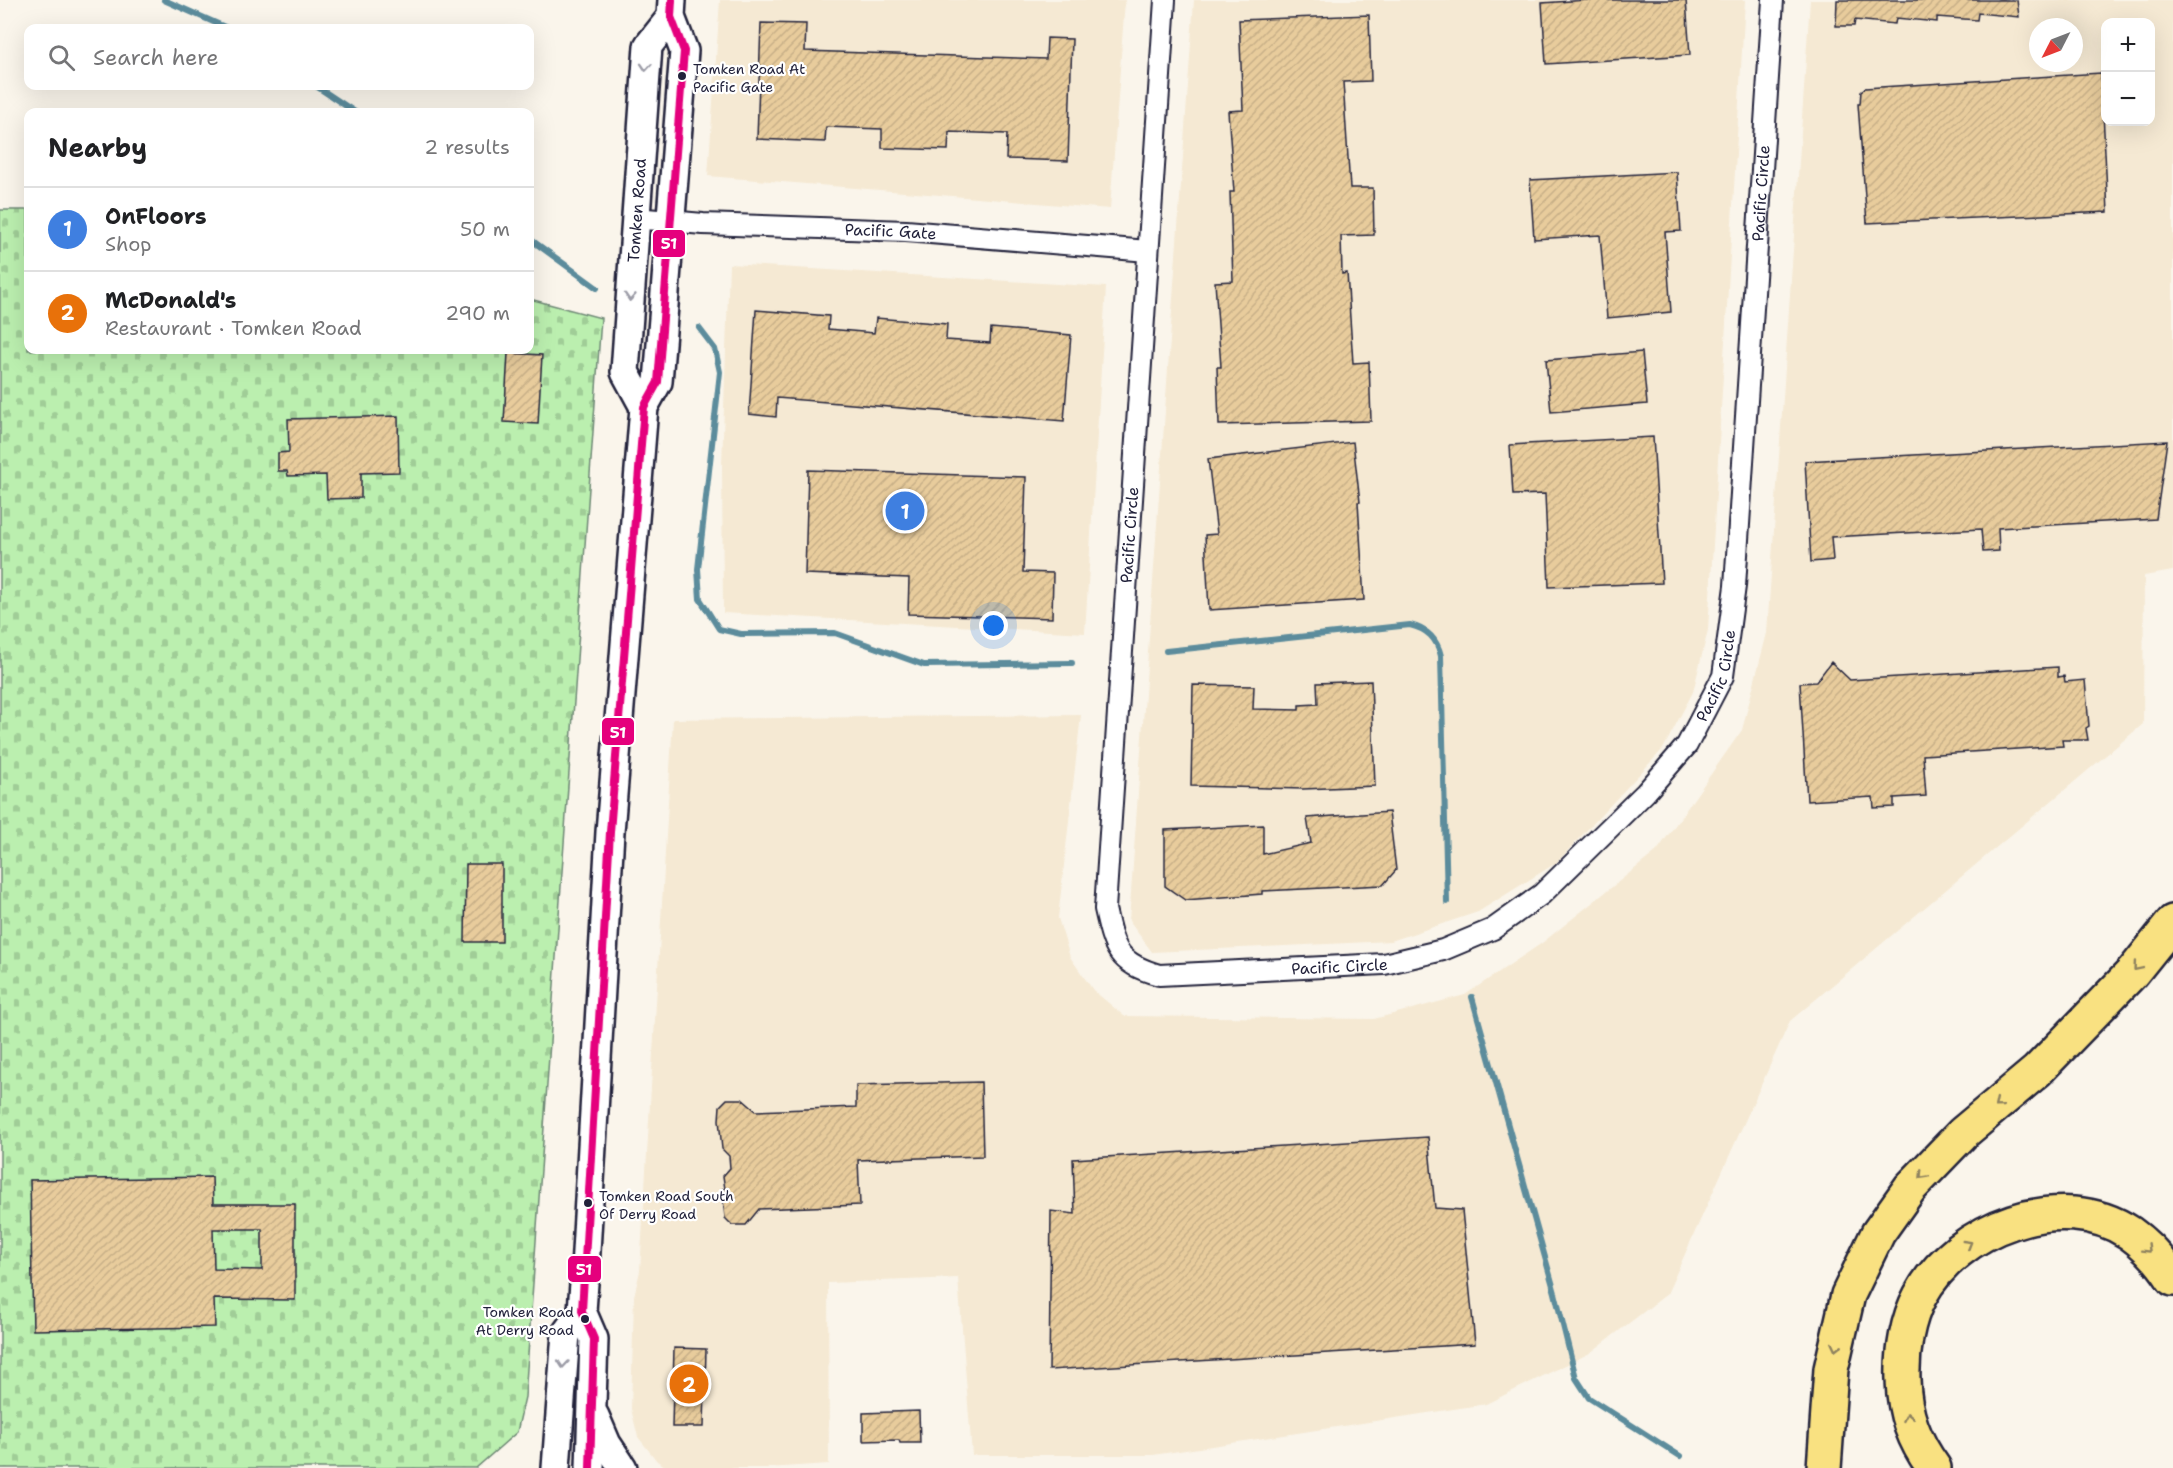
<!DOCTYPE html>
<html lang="en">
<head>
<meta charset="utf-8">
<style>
  :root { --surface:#fff; --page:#f6f6f6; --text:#202124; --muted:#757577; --line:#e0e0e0; --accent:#b45309 }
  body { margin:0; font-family:"Shantell Sans",sans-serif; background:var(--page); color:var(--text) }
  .controls { position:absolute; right:18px; top:18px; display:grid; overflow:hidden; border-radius:12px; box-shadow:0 6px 24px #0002 }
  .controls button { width:54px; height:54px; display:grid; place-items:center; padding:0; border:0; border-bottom:2px solid var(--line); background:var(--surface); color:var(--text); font:30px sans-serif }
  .compass { position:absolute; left:2029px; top:18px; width:54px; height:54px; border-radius:50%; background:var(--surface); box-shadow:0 6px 24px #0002; rotate:228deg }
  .you { position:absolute; left:994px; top:626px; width:21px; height:21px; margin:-15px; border:4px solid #fff; border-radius:50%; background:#1a73e8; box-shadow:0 0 0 9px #1a73e833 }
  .badge { display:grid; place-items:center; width:39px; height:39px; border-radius:50%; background:var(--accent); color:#fff; font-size:20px; font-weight:700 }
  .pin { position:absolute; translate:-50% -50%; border:3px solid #fff; box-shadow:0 2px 6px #0006 }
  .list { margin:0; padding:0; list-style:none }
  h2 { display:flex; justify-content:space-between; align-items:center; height:78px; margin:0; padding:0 24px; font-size:26px }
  h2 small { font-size:20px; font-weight:400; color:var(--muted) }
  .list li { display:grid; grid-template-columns:39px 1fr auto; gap:18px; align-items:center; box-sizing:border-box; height:84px; padding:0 24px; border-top:2px solid var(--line) }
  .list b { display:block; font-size:22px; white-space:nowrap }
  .list p { margin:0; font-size:20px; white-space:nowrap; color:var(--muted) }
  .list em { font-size:20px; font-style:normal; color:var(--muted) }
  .icon { flex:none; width:33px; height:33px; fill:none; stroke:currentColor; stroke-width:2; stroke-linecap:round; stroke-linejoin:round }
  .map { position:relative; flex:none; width:2173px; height:1468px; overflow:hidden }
  .search { position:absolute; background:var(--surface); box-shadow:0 6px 24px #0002; left:24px; top:24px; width:510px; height:66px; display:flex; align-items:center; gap:15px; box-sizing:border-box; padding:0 21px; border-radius:12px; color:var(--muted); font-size:22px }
  .panel { position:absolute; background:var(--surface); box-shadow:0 6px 24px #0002; left:24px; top:108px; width:510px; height:246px; border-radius:12px }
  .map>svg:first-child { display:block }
  .built { fill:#f5e9d3; fill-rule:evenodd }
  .cemetery { fill:url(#cemetery-stones); stroke:#6e8875; stroke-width:1.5 }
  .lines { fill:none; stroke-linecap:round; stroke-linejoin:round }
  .stream { stroke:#5c8c9c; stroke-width:6 }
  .building { fill:url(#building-hatch); stroke:#22223b; stroke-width:1.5; fill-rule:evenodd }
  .minor-casing { stroke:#22223b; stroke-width:24 }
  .secondary-casing { stroke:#22223b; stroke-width:32 }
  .motorway-casing { stroke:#22223b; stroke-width:38 }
  .minor { stroke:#fff; stroke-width:20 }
  .secondary { stroke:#fff; stroke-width:27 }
  .motorway { stroke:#f9e181; stroke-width:33 }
  .bus-1-casing { stroke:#fff; stroke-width:12 }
  .bus-1 { stroke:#e5007d; stroke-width:8 }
  .oneway { stroke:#9c9ca7 }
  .oneway2 { stroke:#8e825e }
  .bus-dot { fill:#22223b; stroke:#fff; stroke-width:2 }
  .labels { text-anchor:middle; stroke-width:4.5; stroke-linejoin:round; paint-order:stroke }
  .bus-label { font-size:14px; fill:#22223b; stroke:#fff; text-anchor:start }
  .street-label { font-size:16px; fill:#22223b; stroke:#fff }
  .line-badge { stroke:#fff; stroke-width:2 }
  .badge-label { font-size:16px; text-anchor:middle; font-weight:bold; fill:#fff }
</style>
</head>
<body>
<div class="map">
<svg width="2173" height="1468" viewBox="0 0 2173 1468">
  <defs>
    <pattern id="cemetery-stones" width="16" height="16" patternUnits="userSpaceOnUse" patternTransform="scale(1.5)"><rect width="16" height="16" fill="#bbefaf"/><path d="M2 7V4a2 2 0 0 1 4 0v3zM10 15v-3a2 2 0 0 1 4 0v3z" fill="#a0cd97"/></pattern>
    <pattern id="building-hatch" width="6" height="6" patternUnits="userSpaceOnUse" patternTransform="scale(1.5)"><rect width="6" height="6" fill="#e8cc9c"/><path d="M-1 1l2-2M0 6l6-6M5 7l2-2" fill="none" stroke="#c7af87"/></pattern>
  </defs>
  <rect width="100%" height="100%" fill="#faf5eb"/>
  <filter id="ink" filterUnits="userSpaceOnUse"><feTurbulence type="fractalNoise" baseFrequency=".0167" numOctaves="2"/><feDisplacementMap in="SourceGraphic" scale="12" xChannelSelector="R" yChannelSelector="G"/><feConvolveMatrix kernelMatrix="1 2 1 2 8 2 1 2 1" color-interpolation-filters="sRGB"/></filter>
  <g filter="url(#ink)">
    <path class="built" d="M720,0H1125L1110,209L708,176Z
      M1194,0H1745L1708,630L1693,692L1663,749L1556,863L1478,912L1391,941L1152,952L1129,921Z
      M1810,0H2173V571L2144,576L2143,724L1790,1021L1667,1294L1590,1353L1486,1404L1153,1455H972L958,1278L828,1283L829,1464L767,1468H668L657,1461L638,1437L631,1409L634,1296L640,1271L673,719L1081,715L1058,918L1070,957L1093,990L1124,1016L1374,1019L1465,995L1542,943L1657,851L1742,730L1767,633ZM2106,22H2150V122H2106ZM2038,27H2074V63H2038Z
      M729,264L1106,287L1085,633L723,613L722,464Z"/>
    <path class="cemetery" d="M0,210H28V350H530V299L601,318L525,1397L517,1432L476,1468H0Z"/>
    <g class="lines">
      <path class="stream" d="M164,0L227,28
        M316,86L355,112
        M530,239L597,288
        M699,328L715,349L720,372L698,569L700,599L719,629L741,634L835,633L924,665L1072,663
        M1166,651L1410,625C1427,629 1437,638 1441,656L1447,902
        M1472,997L1555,1293L1576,1378L1589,1398L1680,1456"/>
    </g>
    <path class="building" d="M1586,0H1686L1690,55L1546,64L1542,3Z
      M1837,0H2017L2019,17L1978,13L1977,20L1937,17V22L1896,18L1895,24L1855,20L1854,26H1836Z
      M1369,15L1371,81L1343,82L1350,188H1373L1374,235L1341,236L1342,274L1347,273L1353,363L1369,362L1371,421L1219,425L1217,367H1221L1215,282L1233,281L1230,192H1234L1228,111L1243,110L1239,20Z
      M761,23L806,24L805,51L1046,59L1047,38L1072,39L1068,161L1006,159L1007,134L949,132L948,150L882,148V129L826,127L825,142L757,139Z
      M2101,73L2108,212L1867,223L1858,104H1860L1861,91L1865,88Z
      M1677,172L1681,231L1665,232L1671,312L1607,318L1600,235L1534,239L1530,180Z
      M756,310L829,316L828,329L874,333L876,318L947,324L946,340L990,343L991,328L1071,335L1064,421L777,398L776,417L749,414Z
      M1642,352L1647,404L1551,412L1546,360Z
      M508,353L542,355L538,424L504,422Z
      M398,416L399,472L361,473V498L327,499L326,475L288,476L287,471H278V453L289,452L288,419Z
      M1653,437L1662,583L1549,587L1545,494L1513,495L1510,445Z
      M2167,441L2156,519L1998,528L1999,551L1983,552L1981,529L1831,537L1833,560L1811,562L1805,461Z
      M1353,442L1360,502H1358L1364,600L1209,610L1205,535L1217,534L1208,459Z
      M808,470L1026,477L1023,572L1053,573L1052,618L908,614L909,578L805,574Z
      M1831,662L1850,680L2058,667V677L2064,676L2065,682L2085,680L2089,726L2086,728L2088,740H2062L2063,746L1923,755L1926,796L1894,798V807L1874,808L1873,797L1807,801L1800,683L1816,682Z
      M1371,681L1375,786L1303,789L1191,786L1193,685L1254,686L1253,709L1299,710V705L1318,704L1317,683Z
      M1389,812L1396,870L1383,885L1262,891V894L1185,900L1165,886V830L1263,825V854L1311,843L1307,818Z
      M466,864H502V942H465Z
      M981,1082L983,1156L858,1160L860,1205L759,1209L746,1225H732L725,1218L722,1189H725L723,1176L730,1168L729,1156L722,1149L719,1120L720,1106L727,1099H742L756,1111L856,1107V1085Z
      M1428,1137L1435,1208L1462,1210L1475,1344L1049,1370L1051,1211L1075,1214L1073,1159Z
      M212,1177L213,1204H295V1300L214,1299L215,1327L33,1330L30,1180ZM213,1229H262V1270L214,1269Z
      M674,1348L706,1349L704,1427H672Z
      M919,1411L920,1443H900L899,1440L863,1441V1413Z"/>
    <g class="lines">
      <g class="minor-casing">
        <g id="minor">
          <path id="s1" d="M1165,0L1105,909C1114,949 1117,963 1159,975L1384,964L1443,950L1493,929L1542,894L1646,792L1687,745L1723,676L1735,586L1773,0"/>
          <path id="s2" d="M635,218L703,224L906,231L1148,251"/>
        </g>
      </g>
      <g class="secondary-casing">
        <g id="secondary">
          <path id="s3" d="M644,407L625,372L648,46L671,17"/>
          <path d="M595,1416L607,1444L623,1468"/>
          <path d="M556,1468L566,1333L582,1311"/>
          <path d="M590,1468L594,1339L582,1311L585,1269L610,832L644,407L658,382L684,51L671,17L672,0"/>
        </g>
      </g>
      <g class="motorway-casing">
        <path id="motorway" d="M1824,1468L1831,1369L1848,1295L1878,1233L1910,1188L1963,1133L2037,1071L2133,972L2173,922
          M1934,1468C1914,1441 1904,1414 1903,1380C1902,1352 1907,1320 1920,1296C1956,1228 2062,1187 2130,1233C2147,1245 2162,1262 2173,1279"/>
      </g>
      <use href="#minor" class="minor"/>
      <use href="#secondary" class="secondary"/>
      <use href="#motorway" class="motorway"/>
      <g class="bus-1-casing">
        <path id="bus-1" d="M590,1468L594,1339L582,1311L610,832L644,407L658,382L684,51L671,17L672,0"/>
      </g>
      <use href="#bus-1" class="bus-1"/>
    </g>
    <defs><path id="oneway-chevron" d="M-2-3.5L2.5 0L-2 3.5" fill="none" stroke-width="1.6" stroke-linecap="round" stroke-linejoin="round" transform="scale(1.5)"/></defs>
    <g class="oneway">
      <use href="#oneway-chevron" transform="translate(646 67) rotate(94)"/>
      <use href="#oneway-chevron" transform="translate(630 297) rotate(94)"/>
      <use href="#oneway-chevron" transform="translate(563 1364) rotate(95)"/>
    </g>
    <g class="oneway2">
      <use href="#oneway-chevron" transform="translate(2137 967) rotate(130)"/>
      <use href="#oneway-chevron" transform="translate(1998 1104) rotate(140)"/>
      <use href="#oneway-chevron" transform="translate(1923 1175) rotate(134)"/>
      <use href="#oneway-chevron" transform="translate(1968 1244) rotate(-31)"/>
      <use href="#oneway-chevron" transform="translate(2147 1249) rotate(45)"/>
      <use href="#oneway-chevron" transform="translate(1836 1347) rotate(103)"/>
      <use href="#oneway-chevron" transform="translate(1908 1417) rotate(-101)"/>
    </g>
  </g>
  <g class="bus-dot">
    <circle cx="682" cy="76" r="5"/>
    <circle cx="588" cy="1203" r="5"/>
    <circle cx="585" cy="1319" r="5"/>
  </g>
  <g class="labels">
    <g class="bus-label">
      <text x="693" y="74">Tomken Road At<tspan x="693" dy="18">Pacific Gate</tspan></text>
      <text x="599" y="1201">Tomken Road South<tspan x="599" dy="18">Of Derry Road</tspan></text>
      <text x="574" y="1317" text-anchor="end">Tomken Road<tspan x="574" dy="18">At Derry Road</tspan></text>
    </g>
    <g class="street-label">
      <text dy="6" stroke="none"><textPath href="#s1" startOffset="2174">Pacific Circle</textPath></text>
      <text dy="6" stroke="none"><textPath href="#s3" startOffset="202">Tomken Road</textPath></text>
      <text dy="6" stroke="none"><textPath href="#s2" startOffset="256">Pacific Gate</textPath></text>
      <text transform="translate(1129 535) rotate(-86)" y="6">Pacific Circle</text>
      <text dy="6" stroke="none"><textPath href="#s1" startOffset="1688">Pacific Circle</textPath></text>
      <text dy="6" stroke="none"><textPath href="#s1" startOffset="1184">Pacific Circle</textPath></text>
    </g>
  </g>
  <g class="line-badge">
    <rect x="652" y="229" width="34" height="29" rx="6" fill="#e5007d"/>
    <rect x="601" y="717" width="34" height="29" rx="6" fill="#e5007d"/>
    <rect x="567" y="1255" width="35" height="28" rx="6" fill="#e5007d"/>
  </g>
  <g class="badge-label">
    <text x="669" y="249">51</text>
    <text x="618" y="738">51</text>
    <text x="584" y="1275">51</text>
  </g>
</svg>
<div class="controls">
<button>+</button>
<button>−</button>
</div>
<svg class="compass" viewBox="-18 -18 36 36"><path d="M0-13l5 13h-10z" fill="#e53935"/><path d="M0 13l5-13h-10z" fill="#757577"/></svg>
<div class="you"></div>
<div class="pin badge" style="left:905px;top:511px;background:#3f7fe0">1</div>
<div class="pin badge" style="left:689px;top:1384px;background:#e8710a">2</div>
<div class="search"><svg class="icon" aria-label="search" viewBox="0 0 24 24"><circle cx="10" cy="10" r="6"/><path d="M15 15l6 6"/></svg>Search here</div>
<section class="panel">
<h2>Nearby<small>2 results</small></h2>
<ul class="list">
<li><span class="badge" style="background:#3f7fe0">1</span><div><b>OnFloors</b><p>Shop</p></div><em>50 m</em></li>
<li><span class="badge" style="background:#e8710a">2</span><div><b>McDonald's</b><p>Restaurant · Tomken Road</p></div><em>290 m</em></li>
</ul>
</section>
</div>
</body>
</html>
